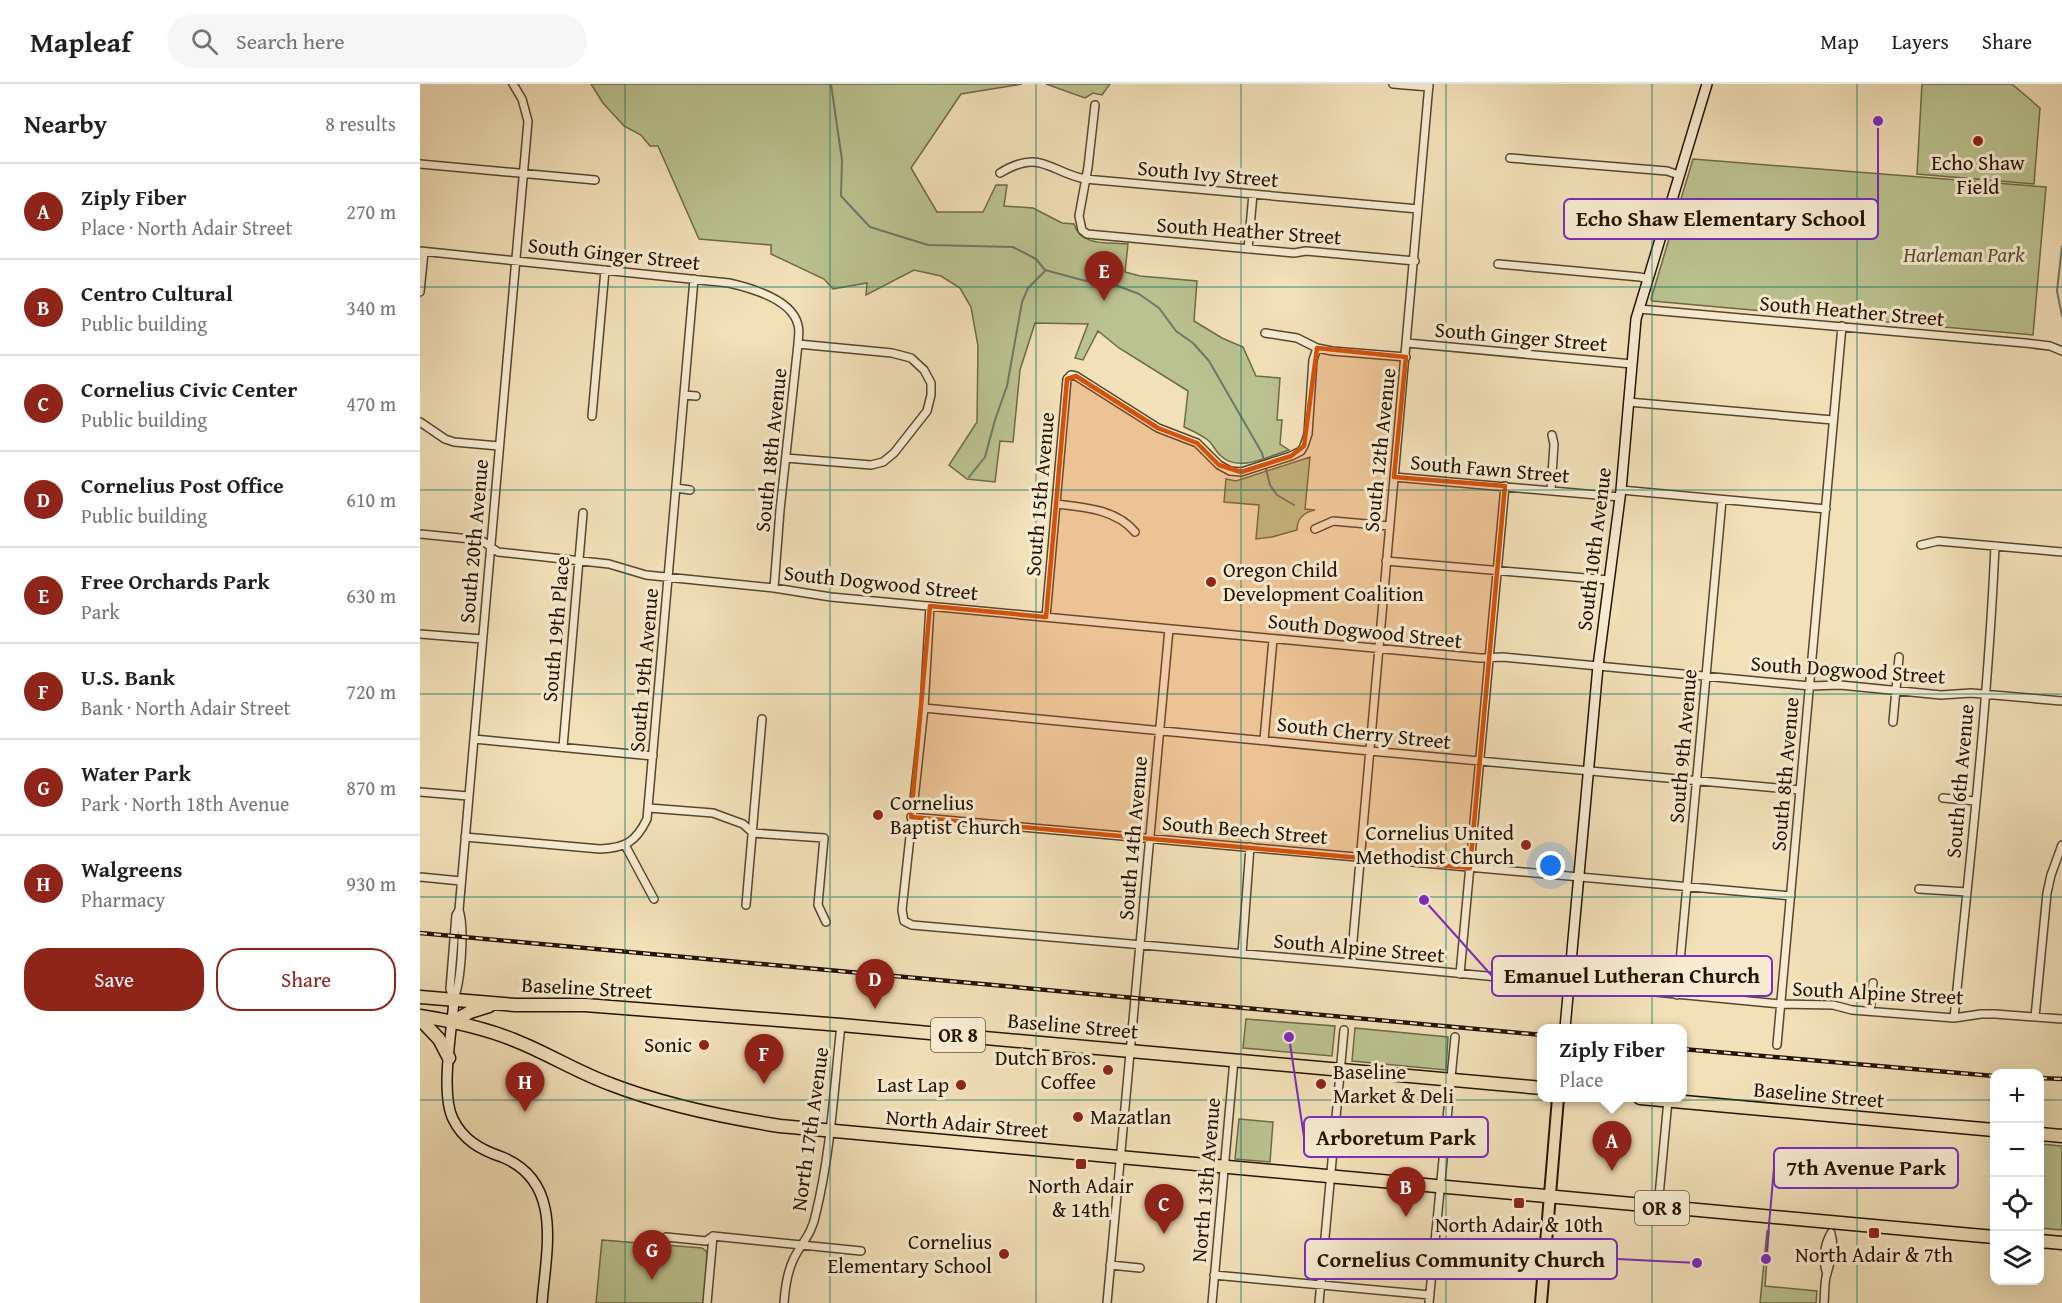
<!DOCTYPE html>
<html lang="en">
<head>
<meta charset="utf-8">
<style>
  :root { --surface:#fff; --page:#f6f6f6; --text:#202124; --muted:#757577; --line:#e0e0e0; --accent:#8f2418 }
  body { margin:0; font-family:"Gentium Book Plus",serif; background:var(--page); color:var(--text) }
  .controls { position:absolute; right:18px; bottom:18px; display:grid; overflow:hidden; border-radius:12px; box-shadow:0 6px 24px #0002 }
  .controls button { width:54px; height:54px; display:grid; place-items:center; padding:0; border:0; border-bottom:2px solid var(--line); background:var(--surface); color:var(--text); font:30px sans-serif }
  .you { position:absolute; left:1131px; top:782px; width:21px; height:21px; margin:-15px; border:4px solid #fff; border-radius:50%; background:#1a73e8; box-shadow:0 0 0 9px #1a73e833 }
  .badge { display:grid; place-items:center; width:39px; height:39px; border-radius:50%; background:var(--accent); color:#fff; font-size:20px; font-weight:700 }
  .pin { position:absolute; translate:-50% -50px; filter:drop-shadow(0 2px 3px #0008) }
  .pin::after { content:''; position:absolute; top:32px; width:21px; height:18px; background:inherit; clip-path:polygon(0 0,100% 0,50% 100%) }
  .popup { position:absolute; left:1117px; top:940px; width:150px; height:78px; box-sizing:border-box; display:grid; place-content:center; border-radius:12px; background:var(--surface); filter:drop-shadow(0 2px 4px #0005); font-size:20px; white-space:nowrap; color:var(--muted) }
  .popup b { font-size:22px; color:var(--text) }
  .popup::after { content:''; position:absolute; left:50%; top:100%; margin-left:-12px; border:12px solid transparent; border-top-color:var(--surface) }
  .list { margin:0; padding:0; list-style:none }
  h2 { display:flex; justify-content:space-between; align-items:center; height:78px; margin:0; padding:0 24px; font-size:26px }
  h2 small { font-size:20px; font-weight:400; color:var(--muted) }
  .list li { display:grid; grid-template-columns:39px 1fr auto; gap:18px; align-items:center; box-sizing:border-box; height:96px; padding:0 24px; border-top:2px solid var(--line) }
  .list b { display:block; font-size:22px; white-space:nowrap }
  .list p { margin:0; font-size:20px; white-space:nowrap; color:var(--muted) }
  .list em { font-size:20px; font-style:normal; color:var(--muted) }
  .actions { display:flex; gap:12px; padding:18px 24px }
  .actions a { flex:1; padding:14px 0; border:2px solid var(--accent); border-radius:24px; text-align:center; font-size:21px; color:var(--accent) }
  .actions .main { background:var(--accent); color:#fff }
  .icon { flex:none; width:33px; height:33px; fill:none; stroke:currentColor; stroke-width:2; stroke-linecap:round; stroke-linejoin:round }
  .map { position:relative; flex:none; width:1642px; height:1219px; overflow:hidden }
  header { display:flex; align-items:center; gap:36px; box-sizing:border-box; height:84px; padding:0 30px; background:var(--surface); border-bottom:2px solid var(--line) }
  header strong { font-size:28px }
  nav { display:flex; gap:33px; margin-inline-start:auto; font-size:21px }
  .search { width:420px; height:54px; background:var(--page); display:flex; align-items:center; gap:15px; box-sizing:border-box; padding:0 21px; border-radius:33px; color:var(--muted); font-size:22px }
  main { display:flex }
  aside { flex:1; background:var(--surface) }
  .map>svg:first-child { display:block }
  .green { fill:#bac28f; stroke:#6e6a48; stroke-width:1.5 }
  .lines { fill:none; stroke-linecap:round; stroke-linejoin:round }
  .stream { stroke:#6c786c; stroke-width:2 }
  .street-casing { stroke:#57462e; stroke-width:10 }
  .secondary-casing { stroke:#231300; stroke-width:12 }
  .primary-casing { stroke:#231300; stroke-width:14 }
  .highway-casing { stroke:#231300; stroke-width:15 }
  .street { stroke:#f7ebd1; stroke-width:7 }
  .secondary { stroke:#f7ebd1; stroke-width:9 }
  .primary { stroke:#f2e0b8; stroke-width:10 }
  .highway { stroke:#f2e0b8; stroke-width:12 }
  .rail-casing { stroke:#231300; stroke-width:4.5 }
  .rail { stroke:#f7ebd1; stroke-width:2; stroke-dasharray:7; stroke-linecap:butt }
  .marked { fill:#d4520b; fill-opacity:0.2; stroke:#d4520b; stroke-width:4.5; stroke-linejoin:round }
  .grid { fill:none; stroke:#0f766e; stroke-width:1.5; stroke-opacity:0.55 }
  .poi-dot { fill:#8f2418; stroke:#f7ebd1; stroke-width:2 }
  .labels { text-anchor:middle; stroke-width:6; stroke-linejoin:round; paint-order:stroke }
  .shield { fill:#f7ebd1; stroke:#63543f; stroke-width:1.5 }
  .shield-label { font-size:20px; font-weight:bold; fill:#231300 }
  .poi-label { font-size:21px; fill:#231300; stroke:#f7ebd1; text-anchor:end }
  .street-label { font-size:21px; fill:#231300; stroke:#f7ebd1 }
  .park-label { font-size:21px; font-style:italic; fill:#585032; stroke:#f7ebd1 }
  .leader { fill:none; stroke:#7b2cbf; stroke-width:2 }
  .callout-dot { fill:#7b2cbf; stroke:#f7ebd1; stroke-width:2 }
  .callout { fill:#f7ebd1; stroke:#7b2cbf; stroke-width:2 }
  .callout-label { font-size:22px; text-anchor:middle; font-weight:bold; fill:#231300 }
</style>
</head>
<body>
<header>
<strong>Mapleaf</strong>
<div class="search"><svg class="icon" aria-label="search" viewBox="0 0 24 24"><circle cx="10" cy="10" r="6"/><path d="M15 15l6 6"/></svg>Search here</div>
<nav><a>Map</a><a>Layers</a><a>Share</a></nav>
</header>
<main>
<aside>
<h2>Nearby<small>8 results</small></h2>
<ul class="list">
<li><span class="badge">A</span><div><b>Ziply Fiber</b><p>Place · North Adair Street</p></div><em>270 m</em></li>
<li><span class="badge">B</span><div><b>Centro Cultural</b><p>Public building</p></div><em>340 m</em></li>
<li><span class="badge">C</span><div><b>Cornelius Civic Center</b><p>Public building</p></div><em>470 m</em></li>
<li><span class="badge">D</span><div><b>Cornelius Post Office</b><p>Public building</p></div><em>610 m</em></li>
<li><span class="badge">E</span><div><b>Free Orchards Park</b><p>Park</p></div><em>630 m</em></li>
<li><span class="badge">F</span><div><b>U.S. Bank</b><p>Bank · North Adair Street</p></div><em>720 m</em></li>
<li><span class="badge">G</span><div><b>Water Park</b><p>Park · North 18th Avenue</p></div><em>870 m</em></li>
<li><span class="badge">H</span><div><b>Walgreens</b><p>Pharmacy</p></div><em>930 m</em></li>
</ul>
<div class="actions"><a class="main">Save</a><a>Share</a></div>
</aside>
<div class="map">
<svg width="1642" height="1219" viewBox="0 0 1642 1219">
  <rect width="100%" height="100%" fill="#f2e0b8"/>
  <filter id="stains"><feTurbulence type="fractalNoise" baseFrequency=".00333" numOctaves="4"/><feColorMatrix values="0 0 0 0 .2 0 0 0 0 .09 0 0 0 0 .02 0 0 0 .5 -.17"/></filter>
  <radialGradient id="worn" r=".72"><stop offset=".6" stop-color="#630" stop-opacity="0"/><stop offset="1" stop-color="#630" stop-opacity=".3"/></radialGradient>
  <path class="green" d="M171,0H602L541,10L491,84L517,128H563L576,101H587L584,122L613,124L642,139L654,140C661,163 688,158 708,160L705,188L720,192L777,197L774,237L802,254L823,263L836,292L860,294L857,336H862L860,360L869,366C849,372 819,389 801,372C796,368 794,362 789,357C782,351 773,347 764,343L768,307L699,264L678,247L663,276L655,274L668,240L615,239L600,286L593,358L580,357L575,398L547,395L529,381L557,338L558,262L551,223L540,204L521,192L494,186L446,211L447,199L413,205L404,195L351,170V161L279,155L238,62H230L221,51L204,42L183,19Z
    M626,0H690L682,11L673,9L665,14Z
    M1502,0H1592L1620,24L1614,100L1497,90Z
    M1273,75L1626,103L1613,251L1232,217L1231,215Z
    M890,373L885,425L895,426C884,428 877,435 877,446L852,453L836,455L839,421L804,418L806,395L816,397Z
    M826,935L915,942L912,972L823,964Z
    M935,944L1028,953L1026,986L932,977Z
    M819,1035L853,1038L850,1078L815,1075Z
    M1620,1060L1642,1062V1146L1620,1144Z
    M1347,1147H1349L1345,1202L1397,1207L1396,1219H1340Z
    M182,1156L282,1164L286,1167L288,1172L284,1219H176Z"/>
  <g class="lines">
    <path class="stream" d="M411,0L422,76L421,112L450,143L508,161L593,163L616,175L625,186L662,196L698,202L719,210L739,224L756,247L773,259L789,277L842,369L850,401L857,411L874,421
      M1642,162L1637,207L1642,232
      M549,393L565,373L575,336L587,302L602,218L608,204L625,187"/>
    <g class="street-casing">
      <path id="street" d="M973,0L1009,3
        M675,21L668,83L659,132L662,146L667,150L874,169L886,167L995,177
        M1090,74L1247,87L1259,91
        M0,80L175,96
        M580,89C621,64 629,88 665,95L998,125
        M828,165L833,110
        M0,167L309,199C331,204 372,215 378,241C380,247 378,255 378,260L360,426L354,504
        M1078,180L1220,193L1228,195
        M0,208L4,168
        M1219,225L1605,259L1630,262L1642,267
        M845,249L877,254L897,264L912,267L986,273
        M987,259L1212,280
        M264,311L276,312
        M1208,318L1413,336
        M172,332L185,186
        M0,338L25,355L34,358L79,362
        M366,374L451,381L463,378L474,369L507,327L511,311V299L504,286L491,274L472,269L378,260
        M974,393L1200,413
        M256,404L270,406
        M1131,406L1134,360L1132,351
        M1201,406L1406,425
        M636,420C663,423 696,425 715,448
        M895,445L913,437L969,442
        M0,450L61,456L78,468L189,480L226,491L354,504L411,513L1060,574L1083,573L1390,602L1420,601L1521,611L1551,609L1642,617
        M1501,461L1518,457L1642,468
        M966,477L1189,496
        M510,522L504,624L482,826L484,837L492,841L931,879L1360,920L1413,921L1432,926L1534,934L1561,930H1575L1642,935
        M626,533L647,295L651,291L656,292L738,344L777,359L799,381L810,387L821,388L871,372L881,367L884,362L888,350L893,276L897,264
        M0,550L62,555
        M504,624L950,667L1380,706
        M1473,638L1479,573
        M54,655L233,672
        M844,656L853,555
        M143,663L163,429
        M0,708L48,712
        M1523,714L1555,717
        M229,724L293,729L323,740L333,749L404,754L398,821L406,838
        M491,733L1371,812
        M45,753L180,765C205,764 216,758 227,735L274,195
        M205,761L234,815
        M0,793L41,797
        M1499,805L1547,808
        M326,821L342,635
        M822,870L830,763
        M931,879L1009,0
        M1040,890L1085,402
        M1257,911L1302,416
        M34,915C41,897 45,844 39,826
        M34,916L30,905L36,831L39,826L108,37L102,15L93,0
        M1450,927L1453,899
        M1615,933L1627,809L1631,791L1642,761
        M1534,934C1550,777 1568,620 1575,462
        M1357,961L1422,242
        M1238,1123L1248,1016
        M293,1152L441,1167
        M246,1153L286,1157L293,1152
        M690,1181L720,1184
        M1407,1190C1402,1177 1404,1161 1411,1149
        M794,1191L1010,1211
        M287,1219L293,1152
        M364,1219C365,1204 367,1188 374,1174C383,1157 392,1150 396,1129C411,1067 414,1004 421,941
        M687,1219L749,545
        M792,1219L814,976
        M899,1219L924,946
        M1009,1219L1035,953
        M1404,1219C1405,1209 1404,1198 1407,1189C1411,1176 1415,1163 1411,1150"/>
    </g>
    <g class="secondary-casing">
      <path id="secondary" d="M34,916C32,946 20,1009 33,1035C43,1056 61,1066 82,1073C144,1098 126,1167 122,1219
        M1145,944L1178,582L1201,406L1216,235L1287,0"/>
    </g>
    <g class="primary-casing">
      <path id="primary" d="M1121,1219L1138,1014"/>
    </g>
    <g class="highway-casing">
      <path id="highway" d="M0,913L95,921H165L421,941L1122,1004
        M0,932C32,937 64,944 94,956C127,969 157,988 190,1000C244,1021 302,1033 360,1042L1574,1153
        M0,935L19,955L29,974
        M32,938L50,928L69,922
        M1220,1014L1574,1046
        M1620,1050L1642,1052
        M1620,1157L1642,1159"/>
    </g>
    <use href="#street" class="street"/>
    <use href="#secondary" class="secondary"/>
    <use href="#primary" class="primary"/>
    <use href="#highway" class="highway"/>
    <g class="rail-casing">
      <path id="rail" d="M0,849L1122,951
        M1262,965L1574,992
        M1620,994L1642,995"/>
    </g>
    <use href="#rail" class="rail"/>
  </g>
  <path class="marked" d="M897,264L986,273L974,393L1085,402L1050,784L491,733L510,522L626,533L647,295L656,292L738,344L777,359L799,381L821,388L871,372L884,362Z"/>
  <path class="grid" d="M205,0V1219M410,0V1219M616,0V1219M821,0V1219M1026,0V1219M1232,0V1219M1437,0V1219M0,203H1642M0,406H1642M0,610H1642M0,813H1642M0,1016H1574M1620,1016H1642"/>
  <g class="poi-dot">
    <circle cx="1558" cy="57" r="6"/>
    <circle cx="791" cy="498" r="6"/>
    <circle cx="458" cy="731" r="6"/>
    <circle cx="1106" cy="761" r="6"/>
    <circle cx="284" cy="961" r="6"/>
    <circle cx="688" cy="986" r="6"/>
    <circle cx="901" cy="1000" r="6"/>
    <circle cx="541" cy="1001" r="6"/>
    <circle cx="658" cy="1033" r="6"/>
    <rect x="655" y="1074" width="12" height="12" rx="3"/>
    <rect x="1093" y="1113" width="12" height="12" rx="3"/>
    <rect x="1448" y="1143" width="12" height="12" rx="3"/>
    <circle cx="584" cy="1170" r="6"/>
  </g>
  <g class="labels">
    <g class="shield">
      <rect x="511" y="934" width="54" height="34" rx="4.5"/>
      <rect x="1215" y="1107" width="54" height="34" rx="4.5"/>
    </g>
    <g class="shield-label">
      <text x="538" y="958">OR 8</text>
      <text x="1242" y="1131">OR 8</text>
    </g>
    <g class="poi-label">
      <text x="1558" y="86" text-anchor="middle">Echo Shaw<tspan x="1558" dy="24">Field</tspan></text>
      <text x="803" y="493" text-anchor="start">Oregon Child<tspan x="803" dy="24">Development Coalition</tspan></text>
      <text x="470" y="726" text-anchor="start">Cornelius<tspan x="470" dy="24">Baptist Church</tspan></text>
      <text x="1094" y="756">Cornelius United<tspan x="1094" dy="24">Methodist Church</tspan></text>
      <text x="272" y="968">Sonic</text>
      <text x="676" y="981">Dutch Bros.<tspan x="676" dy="24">Coffee</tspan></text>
      <text x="913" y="995" text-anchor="start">Baseline<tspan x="913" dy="24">Market &amp; Deli</tspan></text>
      <text x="529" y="1008">Last Lap</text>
      <text x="670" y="1040" text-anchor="start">Mazatlan</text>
      <text x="661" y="1109" text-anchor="middle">North Adair<tspan x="661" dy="24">&amp; 14th</tspan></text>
      <text x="1099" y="1148" text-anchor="middle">North Adair &amp; 10th</text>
      <text x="572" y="1165">Cornelius<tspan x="572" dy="24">Elementary School</tspan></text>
      <text x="1454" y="1178" text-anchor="middle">North Adair &amp; 7th</text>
    </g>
    <g class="street-label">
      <text transform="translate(788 90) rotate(5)" y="7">South Ivy Street</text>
      <text transform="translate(829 147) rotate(4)" y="7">South Heather Street</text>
      <text transform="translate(194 170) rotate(6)" y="7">South Ginger Street</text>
      <text transform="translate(1432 227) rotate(5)" y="7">South Heather Street</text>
      <text transform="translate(1101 253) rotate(5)" y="7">South Ginger Street</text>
      <text transform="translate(351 366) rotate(-84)" y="7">South 18th Avenue</text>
      <text transform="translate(960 366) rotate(-84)" y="7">South 12th Avenue</text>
      <text transform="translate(1070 385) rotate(5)" y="7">South Fawn Street</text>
      <text transform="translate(620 410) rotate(-85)" y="7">South 15th Avenue</text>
      <text transform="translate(54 457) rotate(-85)" y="7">South 20th Avenue</text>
      <text transform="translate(1174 465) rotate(-83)" y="7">South 10th Avenue</text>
      <text transform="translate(461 499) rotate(6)" y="7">South Dogwood Street</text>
      <text transform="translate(136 545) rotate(-85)" y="7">South 19th Place</text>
      <text transform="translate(945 547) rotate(6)" y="7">South Dogwood Street</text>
      <text transform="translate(224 586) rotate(-85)" y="7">South 19th Avenue</text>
      <text transform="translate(1428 586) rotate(4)" y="7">South Dogwood Street</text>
      <text transform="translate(944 649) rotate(6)" y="7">South Cherry Street</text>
      <text transform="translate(1263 662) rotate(-85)" y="7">South 9th Avenue</text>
      <text transform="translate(1365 690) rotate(-85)" y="7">South 8th Avenue</text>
      <text transform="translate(1540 697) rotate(-85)" y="7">South 6th Avenue</text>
      <text transform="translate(825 746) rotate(5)" y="7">South Beech Street</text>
      <text transform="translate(713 754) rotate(-85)" y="7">South 14th Avenue</text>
      <text transform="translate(939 864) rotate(5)" y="7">South Alpine Street</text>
      <text transform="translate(167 904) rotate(3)" y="7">Baseline Street</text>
      <text transform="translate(1458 909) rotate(3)" y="7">South Alpine Street</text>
      <text transform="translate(653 942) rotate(5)" y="7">Baseline Street</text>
      <text transform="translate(1399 1011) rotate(5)" y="7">Baseline Street</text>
      <text transform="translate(547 1040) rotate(5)" y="7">North Adair Street</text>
      <text transform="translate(390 1045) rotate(-82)" y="7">North 17th Avenue</text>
      <text transform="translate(786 1096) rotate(-85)" y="7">North 13th Avenue</text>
    </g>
    <g class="park-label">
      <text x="1544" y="178">Harleman Park</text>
    </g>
  </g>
  <path class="leader" d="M1458 37L1458 135M1004 816L1072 892M869 953L884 1053M1346 1175L1354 1084M1277 1179L1197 1175"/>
  <g class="callout-dot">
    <circle cx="1458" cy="37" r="6"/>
    <circle cx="1004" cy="816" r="6"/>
    <circle cx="869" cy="953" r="6"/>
    <circle cx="1346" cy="1175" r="6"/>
    <circle cx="1277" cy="1179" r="6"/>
  </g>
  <g class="callout">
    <rect x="1144" y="115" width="314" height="40" rx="6"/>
    <rect x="1072" y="872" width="280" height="40" rx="6"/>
    <rect x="884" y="1033" width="184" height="40" rx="6"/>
    <rect x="1354" y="1064" width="184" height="40" rx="6"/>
    <rect x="885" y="1155" width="312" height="40" rx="6"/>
  </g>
  <g class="callout-label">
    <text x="1301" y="142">Echo Shaw Elementary School</text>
    <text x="1212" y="899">Emanuel Lutheran Church</text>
    <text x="976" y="1061">Arboretum Park</text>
    <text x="1446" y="1091">7th Avenue Park</text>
    <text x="1041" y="1183">Cornelius Community Church</text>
  </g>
  <rect width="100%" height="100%" filter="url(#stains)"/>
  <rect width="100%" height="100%" fill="url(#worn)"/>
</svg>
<div class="controls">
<button>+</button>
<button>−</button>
<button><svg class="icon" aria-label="locate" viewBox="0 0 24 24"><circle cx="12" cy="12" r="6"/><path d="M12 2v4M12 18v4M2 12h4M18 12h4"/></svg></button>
<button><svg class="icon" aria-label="layers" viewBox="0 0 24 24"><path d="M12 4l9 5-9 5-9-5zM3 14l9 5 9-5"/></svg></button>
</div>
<div class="you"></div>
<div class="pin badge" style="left:1192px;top:1087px">A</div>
<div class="popup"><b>Ziply Fiber</b>Place</div>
<div class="pin badge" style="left:986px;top:1133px">B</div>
<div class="pin badge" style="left:744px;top:1150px">C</div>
<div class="pin badge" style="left:455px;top:925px">D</div>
<div class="pin badge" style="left:684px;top:217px">E</div>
<div class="pin badge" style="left:344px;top:1000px">F</div>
<div class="pin badge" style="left:232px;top:1196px">G</div>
<div class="pin badge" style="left:105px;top:1028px">H</div>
</div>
</main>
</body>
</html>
